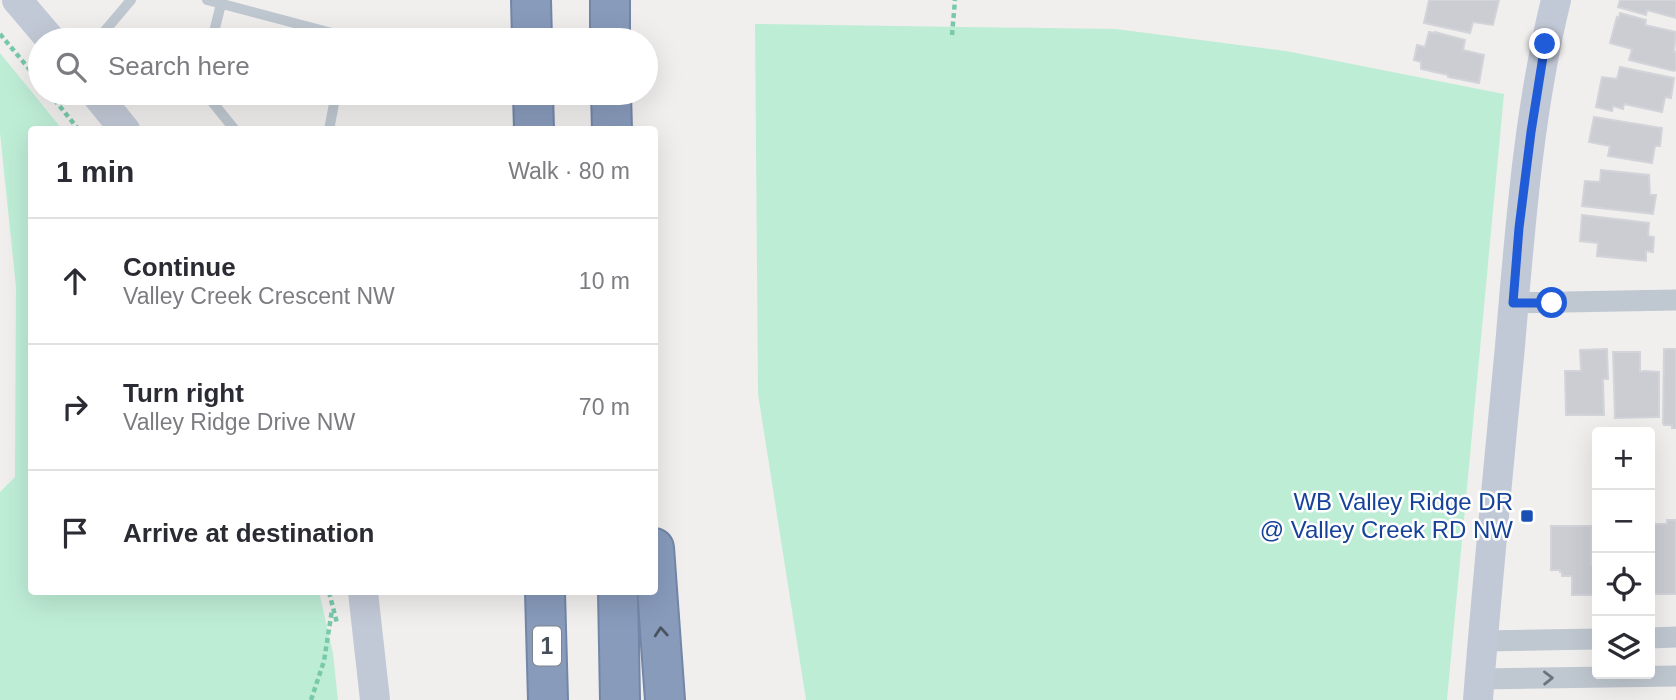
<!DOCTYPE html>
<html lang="en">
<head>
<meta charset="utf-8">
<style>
  :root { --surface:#fff; --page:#f2f2f3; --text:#2b2b33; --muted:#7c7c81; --line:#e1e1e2 }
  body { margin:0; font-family:Arial,sans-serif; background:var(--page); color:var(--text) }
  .controls { position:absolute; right:21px; bottom:21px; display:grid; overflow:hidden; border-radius:7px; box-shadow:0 7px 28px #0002 }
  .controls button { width:63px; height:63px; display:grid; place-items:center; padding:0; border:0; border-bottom:2px solid var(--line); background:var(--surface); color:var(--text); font:35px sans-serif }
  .stop { position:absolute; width:21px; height:21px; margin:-16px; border:5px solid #215cd8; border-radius:50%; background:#fff }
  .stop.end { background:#215cd8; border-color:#fff; box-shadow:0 2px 7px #0008 }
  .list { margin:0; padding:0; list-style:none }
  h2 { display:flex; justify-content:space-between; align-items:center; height:91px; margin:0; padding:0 28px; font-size:30px }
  h2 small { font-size:23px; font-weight:400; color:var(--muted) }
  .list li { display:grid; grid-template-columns:46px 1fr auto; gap:21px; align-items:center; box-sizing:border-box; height:126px; padding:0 28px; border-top:2px solid var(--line) }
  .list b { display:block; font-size:26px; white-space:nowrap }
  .list p { margin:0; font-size:23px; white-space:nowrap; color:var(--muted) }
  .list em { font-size:23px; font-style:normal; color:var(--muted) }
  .icon { flex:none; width:38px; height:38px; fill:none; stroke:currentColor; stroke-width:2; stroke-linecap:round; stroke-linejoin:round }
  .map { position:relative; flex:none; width:1676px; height:700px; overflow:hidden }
  .search { position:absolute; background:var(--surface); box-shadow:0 7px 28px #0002; left:28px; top:28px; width:630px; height:77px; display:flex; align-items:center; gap:18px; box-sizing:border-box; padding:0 24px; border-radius:38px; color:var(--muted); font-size:26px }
  .panel { position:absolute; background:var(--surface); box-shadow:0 7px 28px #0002; left:28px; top:126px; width:630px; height:469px; border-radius:7px }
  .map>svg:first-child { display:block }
  .green { fill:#beedd6 }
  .building { fill:#cbcdd3; stroke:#d2d4da; stroke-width:2 }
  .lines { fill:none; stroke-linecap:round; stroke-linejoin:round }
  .highway-casing { stroke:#7386a7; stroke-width:42 }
  .path { stroke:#78c9aa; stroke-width:4.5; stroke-dasharray:5 3.5; stroke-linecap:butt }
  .lane { stroke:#bfc7d0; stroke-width:10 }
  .street { stroke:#bfc7d0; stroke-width:21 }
  .secondary { stroke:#c2c9d6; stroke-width:30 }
  .highway { stroke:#889bbb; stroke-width:38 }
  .oneway { stroke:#4a5360 }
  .oneway2 { stroke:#6b737e }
  .route { stroke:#215cd8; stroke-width:9 }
  .transit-dot { fill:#1a4fb4; stroke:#fff; stroke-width:2.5 }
  .labels { text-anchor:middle; stroke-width:5; stroke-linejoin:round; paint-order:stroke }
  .shield { fill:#fff; stroke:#7e848c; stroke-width:2 }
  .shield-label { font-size:23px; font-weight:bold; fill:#474f5b }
  .transit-label { font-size:24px; fill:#164399; stroke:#fff; text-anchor:end }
</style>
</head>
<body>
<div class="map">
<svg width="1676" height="700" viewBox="0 0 1676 700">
  <rect width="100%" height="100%" fill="#f1efee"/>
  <path class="green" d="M755,24L1116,29L1286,51L1504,94L1447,700H806L758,394Z
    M0,53L62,129L32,130V592H319L333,653L338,700H0V492L15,477L16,287L0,133Z"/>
  <path class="building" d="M1429,0H1499L1493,25L1473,22L1470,33L1424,23Z
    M1620,0H1676V18L1647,10L1646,15L1618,7Z
    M1620,13L1646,20L1645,25L1676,32L1674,52H1676V70L1674,71L1629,60L1632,49L1610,43L1617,17L1619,18Z
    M1429,32L1435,33V32L1465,40L1463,50L1484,55L1479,83L1448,77V75L1421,69V62L1414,60L1417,45L1425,47Z
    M1620,67L1674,78L1671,98L1665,97L1662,112L1624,104L1623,109L1613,106L1612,111L1596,107L1602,77L1617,79Z
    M1594,117L1662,128L1660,146H1655L1652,163L1608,156L1610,146L1589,142Z
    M1601,170L1649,175L1650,195H1656L1653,214L1582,206L1585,181L1600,182Z
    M1582,215L1649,223L1648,236L1654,237L1653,252L1646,251V261L1597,256L1598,243L1580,241Z
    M1607,349L1608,379H1603L1604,415H1566L1565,371H1581L1580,350Z
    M1664,349H1676V428H1672V425H1664L1663,423Z
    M1613,352H1640V372L1644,371L1659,372V417L1615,418Z
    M1667,520H1676V594H1650L1651,558H1654V524H1667Z
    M1551,526H1591V565L1597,566V595H1572V576H1562V572H1560V570H1551Z"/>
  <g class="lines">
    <g class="highway-casing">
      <path id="highway" d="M531,0L532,40
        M610,0V40
        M533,93L534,130
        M611,93L612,130
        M654,548L665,700
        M545,592L548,700
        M618,592L620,700"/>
    </g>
    <path class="path" d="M0,34L40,82
      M952,35L955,0
      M49,93L79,130
      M329,592L337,623
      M311,700L324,661L332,610"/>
    <path class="lane" d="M207,0L347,37V40
      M97,40L131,0
      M212,40L221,4
      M205,93L235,130
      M329,130L336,93"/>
    <path class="street" d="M1513,303L1676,300
      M1650,638L1676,637
      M1483,641L1597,639
      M1480,679L1676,676"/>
    <path class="secondary" d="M17,0L51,40
      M95,93L125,130
      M363,592L375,700
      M1478,700C1487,582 1499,464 1510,346C1520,230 1528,114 1556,0"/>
    <use href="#highway" class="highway"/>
  </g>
  <defs><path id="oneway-chevron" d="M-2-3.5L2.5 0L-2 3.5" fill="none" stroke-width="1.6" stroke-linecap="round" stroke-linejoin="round" transform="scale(1.75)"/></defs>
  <use class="oneway" href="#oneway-chevron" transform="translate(661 632) rotate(-94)"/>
  <use class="oneway2" href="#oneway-chevron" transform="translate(1548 678) rotate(-1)"/>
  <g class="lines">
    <path class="route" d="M1545,44L1531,132L1519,228L1513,303H1552"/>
  </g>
  <rect class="transit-dot" x="1520" y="509" width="14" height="14" rx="3.5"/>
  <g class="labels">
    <rect class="shield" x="533" y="626.5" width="28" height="39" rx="5"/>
    <g class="shield-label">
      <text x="547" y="654">1</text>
    </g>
    <g class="transit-label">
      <text x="1513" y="510">WB Valley Ridge DR<tspan x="1513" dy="28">@ Valley Creek RD NW</tspan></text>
    </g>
  </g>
</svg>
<div class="controls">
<button>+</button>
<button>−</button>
<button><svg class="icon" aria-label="locate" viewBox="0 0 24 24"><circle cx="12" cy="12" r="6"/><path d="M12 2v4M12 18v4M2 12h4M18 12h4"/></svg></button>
<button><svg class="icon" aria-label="layers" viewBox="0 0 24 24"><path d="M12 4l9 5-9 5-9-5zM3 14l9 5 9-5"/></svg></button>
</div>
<div class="stop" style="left:1552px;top:303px"></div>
<div class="stop end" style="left:1545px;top:44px"></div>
<div class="search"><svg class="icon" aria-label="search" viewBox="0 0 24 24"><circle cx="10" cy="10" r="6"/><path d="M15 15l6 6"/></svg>Search here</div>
<section class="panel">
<h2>1 min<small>Walk · 80 m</small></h2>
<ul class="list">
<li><svg class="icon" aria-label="ahead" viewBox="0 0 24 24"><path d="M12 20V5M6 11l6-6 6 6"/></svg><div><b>Continue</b><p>Valley Creek Crescent NW</p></div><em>10 m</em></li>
<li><svg class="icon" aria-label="right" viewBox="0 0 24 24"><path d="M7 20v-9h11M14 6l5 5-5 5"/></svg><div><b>Turn right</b><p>Valley Ridge Drive NW</p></div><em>70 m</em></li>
<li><svg class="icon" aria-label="arrive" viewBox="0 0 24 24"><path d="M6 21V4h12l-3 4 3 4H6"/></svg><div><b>Arrive at destination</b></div></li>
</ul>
</section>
</div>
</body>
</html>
